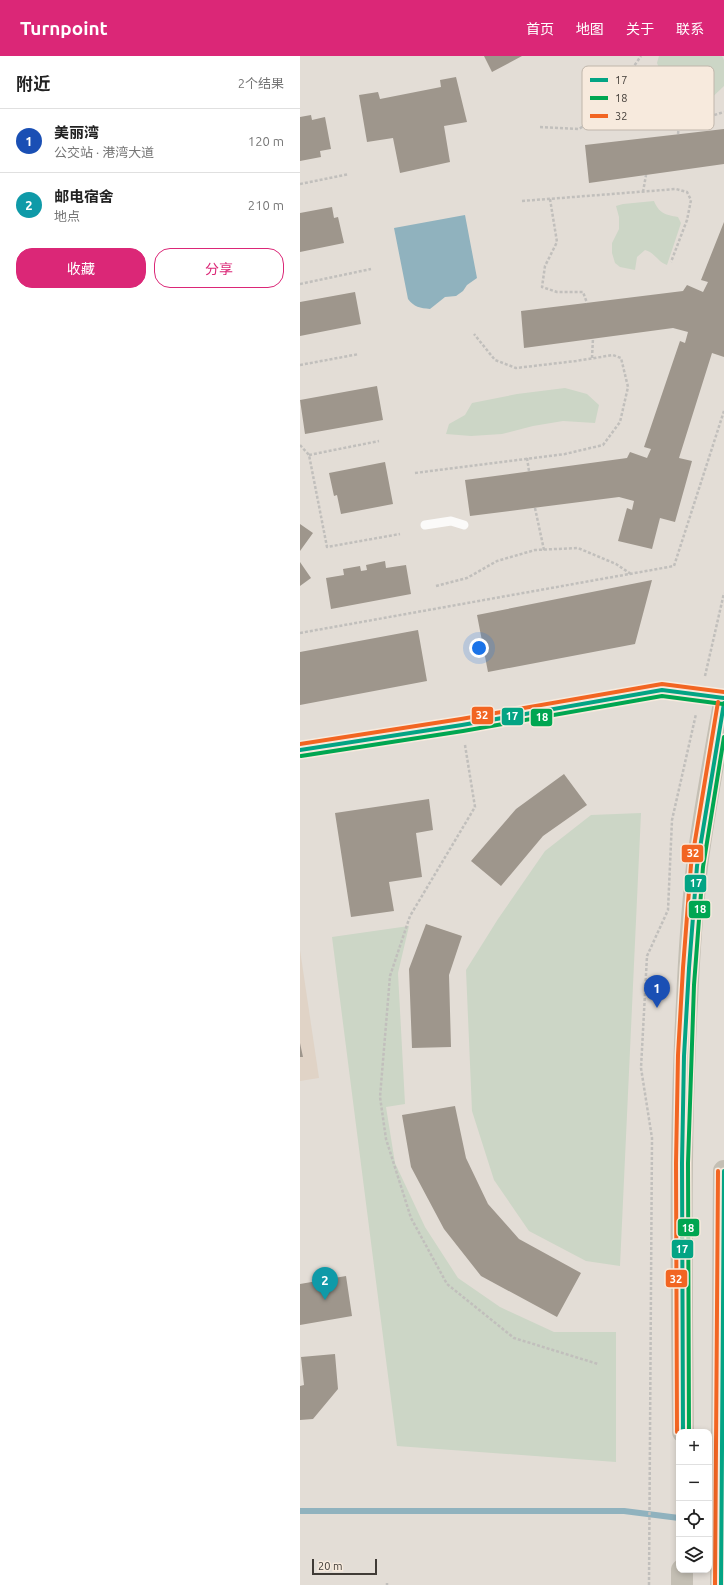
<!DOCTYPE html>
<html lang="zh">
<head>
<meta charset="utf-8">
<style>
  :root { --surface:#fff; --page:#f6f6f6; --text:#222; --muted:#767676; --line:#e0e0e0; --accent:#db2777 }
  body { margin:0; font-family:Ubuntu,"Noto Sans SC",sans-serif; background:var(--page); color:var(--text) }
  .controls { position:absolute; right:12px; bottom:12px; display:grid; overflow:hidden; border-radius:8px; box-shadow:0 2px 6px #0003 }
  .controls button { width:36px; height:36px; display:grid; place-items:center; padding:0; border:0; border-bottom:1px solid var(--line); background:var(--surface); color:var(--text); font:20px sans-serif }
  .scale { position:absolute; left:12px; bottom:10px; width:65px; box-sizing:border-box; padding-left:4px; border:2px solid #403b36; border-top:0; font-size:11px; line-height:14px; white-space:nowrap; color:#403b36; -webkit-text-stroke:3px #f7eadd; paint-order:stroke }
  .you { position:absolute; left:179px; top:592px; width:14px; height:14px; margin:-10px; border:3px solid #fff; border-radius:50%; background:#1a73e8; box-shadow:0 0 0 6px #1a73e833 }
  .badge { display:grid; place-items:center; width:26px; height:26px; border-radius:50%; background:var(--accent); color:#fff; font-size:13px; font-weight:700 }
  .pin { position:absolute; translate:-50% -33px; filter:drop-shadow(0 1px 2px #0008) }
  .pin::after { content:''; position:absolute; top:21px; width:14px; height:12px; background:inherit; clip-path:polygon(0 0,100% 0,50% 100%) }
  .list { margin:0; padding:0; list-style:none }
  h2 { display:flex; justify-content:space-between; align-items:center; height:52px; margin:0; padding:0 16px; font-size:17px }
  h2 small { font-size:13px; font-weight:400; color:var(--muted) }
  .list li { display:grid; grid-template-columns:26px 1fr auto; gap:12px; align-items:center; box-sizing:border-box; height:64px; padding:0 16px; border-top:1px solid var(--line) }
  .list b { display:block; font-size:15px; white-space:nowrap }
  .list p { margin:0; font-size:13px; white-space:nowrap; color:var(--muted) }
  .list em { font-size:13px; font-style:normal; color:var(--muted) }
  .actions { display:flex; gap:8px; padding:12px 16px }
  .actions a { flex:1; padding:9px 0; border:1px solid var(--accent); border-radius:16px; text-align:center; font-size:14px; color:var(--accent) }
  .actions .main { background:var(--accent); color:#fff }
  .icon { flex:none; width:22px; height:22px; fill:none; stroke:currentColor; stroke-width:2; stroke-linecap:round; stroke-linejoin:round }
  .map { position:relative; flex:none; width:424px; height:1529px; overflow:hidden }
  header { display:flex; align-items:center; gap:24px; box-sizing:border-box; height:56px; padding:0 20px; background:var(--accent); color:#fff }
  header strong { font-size:19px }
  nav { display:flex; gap:22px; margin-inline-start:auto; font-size:14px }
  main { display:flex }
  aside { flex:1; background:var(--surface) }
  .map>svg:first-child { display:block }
  .built { fill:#e0d3c6 }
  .green { fill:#ccd6c6 }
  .water { fill:#90b2be }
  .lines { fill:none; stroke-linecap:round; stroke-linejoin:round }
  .stream { stroke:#90b2be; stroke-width:6 }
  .building { fill:#9e968c }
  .path { stroke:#c1bfbc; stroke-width:2.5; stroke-dasharray:3 2; stroke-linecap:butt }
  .service { stroke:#fbfaf9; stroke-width:9 }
  .minor { stroke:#fbfaf9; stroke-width:18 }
  .trunk { stroke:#c4bfb4; stroke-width:22 }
  .bus-1-casing { stroke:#f7eadd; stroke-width:7 }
  .bus-2-casing { stroke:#f7eadd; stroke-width:7 }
  .bus-3-casing { stroke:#f7eadd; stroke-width:7 }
  .bus-1 { stroke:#03a484; stroke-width:4 }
  .bus-2 { stroke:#00a651; stroke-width:4 }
  .bus-3 { stroke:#f26522; stroke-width:4 }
  .key { fill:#f7eadd; stroke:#c0b6ab; stroke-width:1 }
  .key-label { font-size:11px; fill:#403b36 }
  .line-badge { stroke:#f7eadd; stroke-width:1.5 }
  .badge-label { font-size:11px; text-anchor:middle; font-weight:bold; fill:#fff }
</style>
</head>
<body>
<header>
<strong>Turnpoint</strong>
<nav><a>首页</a><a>地图</a><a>关于</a><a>联系</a></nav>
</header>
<main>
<aside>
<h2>附近<small>2个结果</small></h2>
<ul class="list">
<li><span class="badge" style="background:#1a4fb4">1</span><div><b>美丽湾</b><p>公交站 · 港湾大道</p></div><em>120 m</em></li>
<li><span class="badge" style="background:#0f9aa8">2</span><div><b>邮电宿舍</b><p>地点</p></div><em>210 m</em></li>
</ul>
<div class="actions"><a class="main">收藏</a><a>分享</a></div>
</aside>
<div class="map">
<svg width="424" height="1529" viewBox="0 0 424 1529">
  <rect width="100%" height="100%" fill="#e3ddd6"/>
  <path class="built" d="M0,894L19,1022L0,1025Z"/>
  <path class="green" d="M359,0H422L424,4V30L402,51L378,58L367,48L374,20L362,19L357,7Z
    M354,145C359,157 365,159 378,161L381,167L367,209C358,206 354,196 345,194L337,201L335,214L320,211L315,207L312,197V187L319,173V161L316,150L323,148Z
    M265,332L287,338L299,349L295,367L263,365L233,370L202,378L171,380L146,378L149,368L165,359L172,347L217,338Z
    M341,757L320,1210L286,1205L229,1175L194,1124L172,1055L166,914L198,863L245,795L291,759Z
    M109,870L98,917L105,1048L86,1051L95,1107L125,1171L158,1222L200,1251L254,1276H316V1406L97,1390L32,881Z"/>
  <path class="water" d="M165,159L177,222L167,229L163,235L156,240L145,241L130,253C120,252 114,251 108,243L94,172Z"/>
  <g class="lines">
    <path class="stream" d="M0,1455H324L379,1462"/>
  </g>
  <path class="building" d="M184,0H222L192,16Z
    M156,21L167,66L144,70L150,106L100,117L93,82L67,86L59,39L78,36L80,43L141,31L140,24Z
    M11,59L12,64L25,61L31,93L20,95L21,101L0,105V61Z
    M424,73V108L289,127L285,89Z
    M32,151L34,162L38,161L44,187L0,196V157Z
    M424,166V301L412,297L379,402L392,405L375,466L360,462L352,493L318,485L327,452L332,454L334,445L319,441L170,460L165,424L327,402L330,396L347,402L351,393L344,391L380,285L385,287L388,276L373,272L224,292L221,255L383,235L387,229L403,236L408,226L401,224Z
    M55,236L61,268L0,280V246Z
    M77,330L83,364L5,378L0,344Z
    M85,406L93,448L41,458L37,439L34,440L29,417Z
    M0,468L13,477L0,495Z
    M85,505L86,512L106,509L111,538L31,553L26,522L44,519L43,513L60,510L61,515L67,514L66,509Z
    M0,506L11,522L0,530Z
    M352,524L335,588L188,616L177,559Z
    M118,574L127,625L0,649V596Z
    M264,718L287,749L243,780L201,830L171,805L216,753Z
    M129,743L133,774L116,777L122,821L89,826L94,855L51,861L35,757Z
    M126,868L162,880L149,919L151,991L112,992L109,913Z
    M0,987L3,1001H0Z
    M155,1050L166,1102L188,1148L219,1183L281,1217L257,1261L181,1220L144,1173L111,1111L102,1059Z
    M46,1220L52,1260L0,1269V1228Z
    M35,1298L38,1333L13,1363L0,1364V1330L4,1329L1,1301Z"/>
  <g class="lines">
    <path class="path" d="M240,71L279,73L300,59L341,0
      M378,78L379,70L424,56
      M0,128L49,118
      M343,136L346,119
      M250,143L257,186L245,210L242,231L257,236H283L287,247
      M222,145L376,133L387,136L391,144L387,164L371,206
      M0,228L71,213
      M292,302L293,282
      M0,309L59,298
      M0,389L9,399L27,491L100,478
      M9,399L79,385
      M227,402L229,415
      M115,417L265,398L303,389L320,366L328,331L321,302L313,299L276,305L216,312L195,304L174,278
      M235,452L244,494
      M136,530L167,522L197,505L235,494L278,492L316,508L331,518
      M0,577L374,510L424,355
      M405,620L424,537
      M165,689L175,751L110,860L90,920L80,1041L86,1083L111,1162L147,1228L214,1282L298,1308
      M87,1529V1527
      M349,1529L352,1082L341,1012L347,900L368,854L372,764L396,658"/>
    <path class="service" d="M125,469L151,465L164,469"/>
    <path class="minor" d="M0,694L162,669L362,634L424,642"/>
    <path class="trunk" d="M383,1376C382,1233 379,1089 387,946C389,901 392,855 397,810C404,756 414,702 424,647
      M382,1529V1514
      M421,1529L424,1115"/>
    <g class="bus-1-casing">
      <path id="bus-1" d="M0,694L162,669L362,634L424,642
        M383,1376L382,1107L384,1000L389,912L397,810L424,647
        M421,1529L424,1115"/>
    </g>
    <g class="bus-2-casing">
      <path id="bus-2" d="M1,700L163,675L362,640L423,648
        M389,1376L388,1107L394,929L403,811L424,681"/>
    </g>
    <g class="bus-3-casing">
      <path id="bus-3" d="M0,688L161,663L362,628L424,636
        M377,1376L376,1107L378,999L383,912L391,809L418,646
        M415,1529L418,1115"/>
    </g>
    <use href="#bus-1" class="bus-1"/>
    <use href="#bus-2" class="bus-2"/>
    <use href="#bus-3" class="bus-3"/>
  </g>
  <rect x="282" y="10" width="132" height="64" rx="6" class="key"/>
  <rect x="290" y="22" width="18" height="4" fill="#03a484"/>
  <rect x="290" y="40" width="18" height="4" fill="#00a651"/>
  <rect x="290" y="58" width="18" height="4" fill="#f26522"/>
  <g class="key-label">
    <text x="315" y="28">17</text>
    <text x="315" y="46">18</text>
    <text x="315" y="64">32</text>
  </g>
  <g class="line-badge">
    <rect x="171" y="650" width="23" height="19" rx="4" fill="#f26522"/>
    <rect x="201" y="651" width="23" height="19" rx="4" fill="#03a484"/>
    <rect x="230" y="652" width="23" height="19" rx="4" fill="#00a651"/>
    <rect x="381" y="788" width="23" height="19" rx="4" fill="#f26522"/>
    <rect x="384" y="818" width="23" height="19" rx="4" fill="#03a484"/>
    <rect x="388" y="844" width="23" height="19" rx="4" fill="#00a651"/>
    <rect x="377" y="1162" width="23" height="19" rx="4" fill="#00a651"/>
    <rect x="371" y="1183" width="23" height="20" rx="4" fill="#03a484"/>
    <rect x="365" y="1213" width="23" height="19" rx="4" fill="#f26522"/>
  </g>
  <g class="badge-label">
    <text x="182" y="663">32</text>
    <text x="212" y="664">17</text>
    <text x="242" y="665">18</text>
    <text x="393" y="801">32</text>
    <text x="396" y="831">17</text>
    <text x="400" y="857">18</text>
    <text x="388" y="1176">18</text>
    <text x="382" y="1197">17</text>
    <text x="376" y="1227">32</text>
  </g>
</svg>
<div class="controls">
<button>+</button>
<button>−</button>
<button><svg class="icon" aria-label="locate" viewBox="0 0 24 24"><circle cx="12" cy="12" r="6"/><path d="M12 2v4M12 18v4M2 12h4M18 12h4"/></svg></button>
<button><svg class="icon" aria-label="layers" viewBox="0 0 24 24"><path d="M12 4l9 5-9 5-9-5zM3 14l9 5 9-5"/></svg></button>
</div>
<div class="scale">20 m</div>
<div class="you"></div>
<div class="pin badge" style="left:357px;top:952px;background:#1a4fb4">1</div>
<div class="pin badge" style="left:25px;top:1244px;background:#0f9aa8">2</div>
</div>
</main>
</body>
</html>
